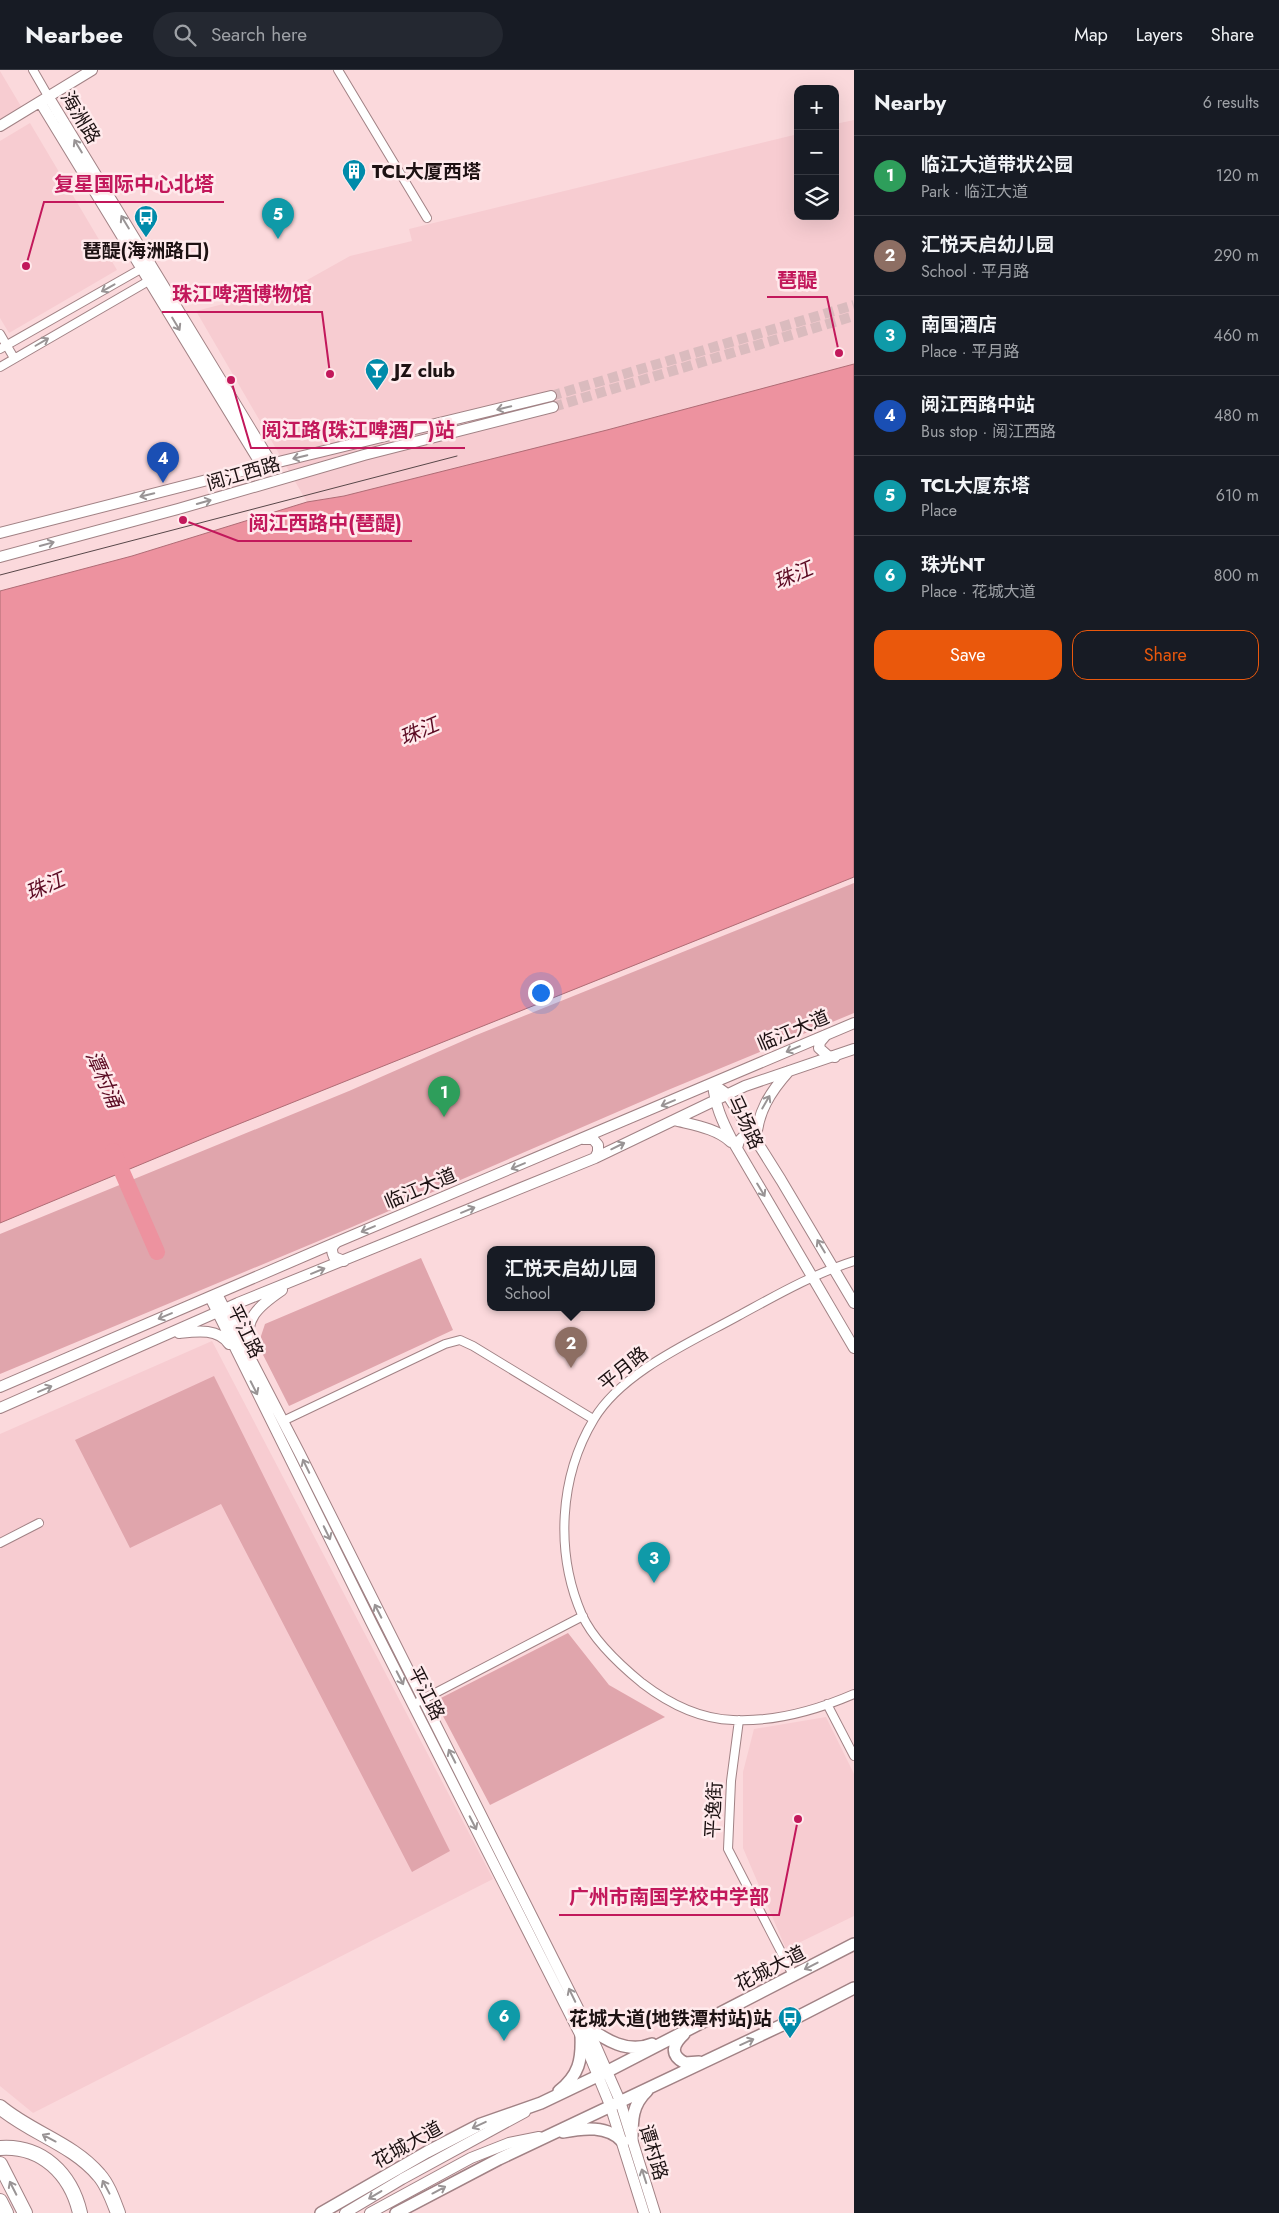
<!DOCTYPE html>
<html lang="en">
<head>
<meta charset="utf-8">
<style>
  :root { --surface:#171b24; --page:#242831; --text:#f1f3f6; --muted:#9ea1a6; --line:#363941; --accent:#ea580c }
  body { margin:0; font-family:Jost,"Noto Sans SC",sans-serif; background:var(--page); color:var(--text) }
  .controls { position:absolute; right:15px; top:15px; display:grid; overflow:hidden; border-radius:10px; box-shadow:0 5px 20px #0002 }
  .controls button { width:45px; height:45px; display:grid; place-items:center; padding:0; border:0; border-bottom:1px solid var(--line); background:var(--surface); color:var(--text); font:25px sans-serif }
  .you { position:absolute; left:540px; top:922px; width:18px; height:18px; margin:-12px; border:4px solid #fff; border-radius:50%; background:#1a73e8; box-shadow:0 0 0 8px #1a73e833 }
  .badge { display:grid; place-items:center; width:32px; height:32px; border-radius:50%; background:var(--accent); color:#fff; font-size:16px; font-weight:700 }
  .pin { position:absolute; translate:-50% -41px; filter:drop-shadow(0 1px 2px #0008) }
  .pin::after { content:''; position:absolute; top:26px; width:18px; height:15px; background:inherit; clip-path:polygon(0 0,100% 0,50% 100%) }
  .popup { position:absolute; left:487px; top:1176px; width:168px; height:65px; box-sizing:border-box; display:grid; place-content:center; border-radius:10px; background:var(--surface); filter:drop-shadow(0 1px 4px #0005); font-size:16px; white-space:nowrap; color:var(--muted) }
  .popup b { font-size:19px; color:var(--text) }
  .popup::after { content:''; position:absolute; left:50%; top:100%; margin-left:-10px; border:10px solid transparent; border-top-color:var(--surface) }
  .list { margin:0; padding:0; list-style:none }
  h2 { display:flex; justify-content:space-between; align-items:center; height:65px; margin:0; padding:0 20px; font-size:21px }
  h2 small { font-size:16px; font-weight:400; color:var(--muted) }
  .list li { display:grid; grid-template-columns:32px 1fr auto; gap:15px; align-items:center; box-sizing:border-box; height:80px; padding:0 20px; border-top:1px solid var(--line) }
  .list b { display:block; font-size:19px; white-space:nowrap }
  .list p { margin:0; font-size:16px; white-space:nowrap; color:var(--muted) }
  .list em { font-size:16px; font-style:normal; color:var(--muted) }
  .actions { display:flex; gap:10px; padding:15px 20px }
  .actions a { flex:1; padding:11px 0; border:1px solid var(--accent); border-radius:15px; text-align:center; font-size:18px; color:var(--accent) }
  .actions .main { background:var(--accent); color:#fff }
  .icon { flex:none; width:28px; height:28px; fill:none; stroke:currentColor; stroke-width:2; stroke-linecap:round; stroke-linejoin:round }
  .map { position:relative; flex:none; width:854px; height:2143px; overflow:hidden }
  header { display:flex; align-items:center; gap:30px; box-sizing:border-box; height:70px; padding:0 25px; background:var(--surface); border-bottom:1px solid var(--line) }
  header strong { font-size:24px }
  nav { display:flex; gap:28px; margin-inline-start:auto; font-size:18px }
  .search { width:350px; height:45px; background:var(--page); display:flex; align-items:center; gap:12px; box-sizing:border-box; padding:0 18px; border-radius:28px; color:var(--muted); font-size:19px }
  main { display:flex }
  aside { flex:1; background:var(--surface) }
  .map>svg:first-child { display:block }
  .built { fill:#f7ccd1 }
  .green { fill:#e0a5ac }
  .water { fill:#ed929f; stroke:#af6c75 }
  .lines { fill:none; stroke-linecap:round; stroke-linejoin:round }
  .river { stroke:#ed929f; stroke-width:16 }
  .secondary-tunnel { stroke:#dabbbe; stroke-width:10; stroke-dasharray:10 5; stroke-linecap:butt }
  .street-casing { stroke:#a18285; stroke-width:10 }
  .secondary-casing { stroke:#a18285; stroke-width:12 }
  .primary-casing { stroke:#a18285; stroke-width:14 }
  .highway-casing { stroke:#a18285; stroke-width:16 }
  .street { stroke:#fff; stroke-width:8 }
  .secondary { stroke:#fff; stroke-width:10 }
  .primary { stroke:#fff; stroke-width:11 }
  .highway { stroke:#fff; stroke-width:14 }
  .tram { stroke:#584749; stroke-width:1 }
  .oneway { stroke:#999495 }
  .labels { text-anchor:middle; stroke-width:5; stroke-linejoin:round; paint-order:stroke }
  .street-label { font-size:19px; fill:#1d1213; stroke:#ffeaec }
  .poi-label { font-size:19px; font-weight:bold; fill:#1d1213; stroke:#ffeaec; text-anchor:start }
  .water-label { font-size:20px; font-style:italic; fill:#5c0b23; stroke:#ffeaec }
  .leader { fill:none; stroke:#c2185b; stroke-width:2 }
  .callout-dot { fill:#c2185b; stroke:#ffeaec; stroke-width:2 }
  .callout-label { font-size:20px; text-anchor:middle; font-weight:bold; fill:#c2185b; stroke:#ffeaec; stroke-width:5; stroke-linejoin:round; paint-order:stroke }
</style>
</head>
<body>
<header>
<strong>Nearbee</strong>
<div class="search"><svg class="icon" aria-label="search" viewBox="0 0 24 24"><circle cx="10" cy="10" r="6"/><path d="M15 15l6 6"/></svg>Search here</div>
<nav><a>Map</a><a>Layers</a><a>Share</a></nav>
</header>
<main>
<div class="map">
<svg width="854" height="2143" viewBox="0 0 854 2143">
  <rect width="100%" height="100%" fill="#fbd9dc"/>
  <path class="built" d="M0,1L22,38L0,51Z
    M854,50V294L607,360L344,426L307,432L196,241L300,214L350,186L412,171L409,159L798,64V146H835V54Z
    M30,53L117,200L9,263L0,248V71Z
    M212,1271L493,1809L33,2043L0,2016V1364Z
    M826,1647L854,1704V1846L786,1879L743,1778V1702L754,1659Z"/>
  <path class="green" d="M854,813V943L668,1020L352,1157L0,1304V1164L349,1021L474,966Z
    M421,1188L453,1260L289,1336L258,1275L265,1254Z
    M214,1306L450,1781L412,1802L221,1434L130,1478L75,1370Z
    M568,1563L609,1615L665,1647L490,1735L435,1631Z"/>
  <path class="water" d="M854,294V807L209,1066L0,1153V521L132,486L307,432L344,426L607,360Z"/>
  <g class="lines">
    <path class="river" d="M113,1081L157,1182"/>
    <path class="secondary-tunnel" d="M551,326L854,235
      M553,337L854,246"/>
    <g class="street-casing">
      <path id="street" d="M33,0L48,26
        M338,0L427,148
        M0,264L14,288
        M0,279L146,196
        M0,297L152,209
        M854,1191C813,1204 775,1226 738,1246C691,1272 622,1302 594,1349C559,1407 555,1483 582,1545C594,1571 620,1595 642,1613C668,1633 699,1649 733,1650C773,1652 817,1640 854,1624
        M283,1351L445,1274L460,1270L473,1276L593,1349
        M0,1473L39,1453
        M418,1632L583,1546
        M827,1634L854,1686
        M739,1650L731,1711L728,1779L793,1905"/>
    </g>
    <g class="secondary-casing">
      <path id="secondary" d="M48,26L272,394
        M40,32L262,396
        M0,56L92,0
        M0,463L262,396L551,326
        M0,487L178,439L364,385L553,337
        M826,965L820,972L819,978L828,986L835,987
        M713,1014C715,1035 722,1051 732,1070L854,1278
        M713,1014L727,1024L781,1110L854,1233
        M674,1050C693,1055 716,1058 731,1072
        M583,1069H593L598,1075V1082L595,1088
        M756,1071C757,1043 770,1022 789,1001
        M737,1078L739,1071L743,1067L756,1071
        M337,1172C331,1177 331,1180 334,1187L344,1191
        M217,1224L299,1382L587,1956L620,2031L655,2143
        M210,1227L371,1552L584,1972L610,2035L644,2143
        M179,1263C197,1261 218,1258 229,1274
        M248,1281C244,1248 257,1237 282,1220
        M0,1317L337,1172L854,953
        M0,1338L238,1233L595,1088L745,1016L854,979
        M345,2143L402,2109L525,2042
        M370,2143L471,2088L509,2073L539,2067"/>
    </g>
    <g class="primary-casing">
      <path id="primary" d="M587,1956C605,1970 628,1984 652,1974
        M684,1964C672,1975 670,1985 685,1993L699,1992
        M559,2021C579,2005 582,1990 581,1966
        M563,2062C583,2058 608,2055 623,2072
        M632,2070C632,2050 632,2035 647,2021
        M321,2143L427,2082L481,2054L541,2033L608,2001L854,1874
        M396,2143L499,2089L780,1956L854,1918"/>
    </g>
    <g class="highway-casing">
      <path id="highway" d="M0,2037C31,2063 73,2074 99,2105C108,2115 113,2130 118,2143
        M0,2078C42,2075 71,2104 80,2143
        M0,2094L25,2143
        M0,2131L6,2143"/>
    </g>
    <use href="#street" class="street"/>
    <use href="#secondary" class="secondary"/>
    <use href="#primary" class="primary"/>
    <use href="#highway" class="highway"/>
    <path class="tram" d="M0,505L457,386"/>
  </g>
  <defs><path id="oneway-shaft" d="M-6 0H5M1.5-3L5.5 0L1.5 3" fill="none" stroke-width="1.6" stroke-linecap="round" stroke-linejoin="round" transform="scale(1.25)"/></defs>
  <g class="oneway">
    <use href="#oneway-shaft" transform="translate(78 76) rotate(-121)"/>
    <use href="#oneway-shaft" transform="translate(125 152) rotate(-121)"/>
    <use href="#oneway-shaft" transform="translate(108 218) rotate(151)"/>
    <use href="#oneway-shaft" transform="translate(176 254) rotate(59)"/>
    <use href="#oneway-shaft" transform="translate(42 272) rotate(-30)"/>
    <use href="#oneway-shaft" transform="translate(504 338) rotate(166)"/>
    <use href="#oneway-shaft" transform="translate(300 387) rotate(167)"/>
    <use href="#oneway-shaft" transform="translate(147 425) rotate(166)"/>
    <use href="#oneway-shaft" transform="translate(204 432) rotate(-16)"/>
    <use href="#oneway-shaft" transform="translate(47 474) rotate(-15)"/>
    <use href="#oneway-shaft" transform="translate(793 979) rotate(157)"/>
    <use href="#oneway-shaft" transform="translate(766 1032) rotate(-60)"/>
    <use href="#oneway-shaft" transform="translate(668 1033) rotate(157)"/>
    <use href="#oneway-shaft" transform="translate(618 1076) rotate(-26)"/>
    <use href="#oneway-shaft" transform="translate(518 1096) rotate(157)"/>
    <use href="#oneway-shaft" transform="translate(761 1120) rotate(59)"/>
    <use href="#oneway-shaft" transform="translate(468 1140) rotate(-22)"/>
    <use href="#oneway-shaft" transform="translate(368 1159) rotate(157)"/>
    <use href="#oneway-shaft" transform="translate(821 1176) rotate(-121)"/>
    <use href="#oneway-shaft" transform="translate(318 1201) rotate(-22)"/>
    <use href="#oneway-shaft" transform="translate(165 1246) rotate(157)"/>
    <use href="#oneway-shaft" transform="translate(254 1318) rotate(63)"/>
    <use href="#oneway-shaft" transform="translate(45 1319) rotate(-23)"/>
    <use href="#oneway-shaft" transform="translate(306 1396) rotate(-116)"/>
    <use href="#oneway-shaft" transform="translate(327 1463) rotate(64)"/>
    <use href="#oneway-shaft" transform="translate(378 1541) rotate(-117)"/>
    <use href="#oneway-shaft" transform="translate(400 1608) rotate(63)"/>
    <use href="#oneway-shaft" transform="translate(452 1686) rotate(-117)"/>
    <use href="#oneway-shaft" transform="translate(473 1753) rotate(63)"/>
    <use href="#oneway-shaft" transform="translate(811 1896) rotate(153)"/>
    <use href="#oneway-shaft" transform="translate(572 1925) rotate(-116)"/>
    <use href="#oneway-shaft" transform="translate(747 1972) rotate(-24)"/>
    <use href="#oneway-shaft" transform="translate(479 2055) rotate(155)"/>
    <use href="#oneway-shaft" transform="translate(49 2068) rotate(-152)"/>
    <use href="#oneway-shaft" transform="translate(644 2106) rotate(-108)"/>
    <use href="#oneway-shaft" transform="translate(106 2117) rotate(-118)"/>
    <use href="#oneway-shaft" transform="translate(13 2118) rotate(-117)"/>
    <use href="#oneway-shaft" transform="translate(439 2120) rotate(-28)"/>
    <use href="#oneway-shaft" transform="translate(375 2125) rotate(149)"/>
  </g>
  <defs>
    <g id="building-pin" transform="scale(1.25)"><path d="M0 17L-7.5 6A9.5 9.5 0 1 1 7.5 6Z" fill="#008baa" stroke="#ffeaec"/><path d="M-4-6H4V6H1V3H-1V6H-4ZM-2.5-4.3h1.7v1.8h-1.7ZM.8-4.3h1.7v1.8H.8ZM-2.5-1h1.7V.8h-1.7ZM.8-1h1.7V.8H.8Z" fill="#fff"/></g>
    <g id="bus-pin" transform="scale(1.25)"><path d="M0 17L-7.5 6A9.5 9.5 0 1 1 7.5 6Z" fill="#008baa" stroke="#ffeaec"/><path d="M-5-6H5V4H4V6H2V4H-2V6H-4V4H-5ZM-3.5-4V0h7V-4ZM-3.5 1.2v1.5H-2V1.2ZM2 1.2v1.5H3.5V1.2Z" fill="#fff"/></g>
    <g id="bar-pin" transform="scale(1.25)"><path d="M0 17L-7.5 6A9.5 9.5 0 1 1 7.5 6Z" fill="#008baa" stroke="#ffeaec"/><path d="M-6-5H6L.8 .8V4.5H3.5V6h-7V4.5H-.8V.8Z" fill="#fff"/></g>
  </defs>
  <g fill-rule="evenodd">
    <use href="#building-pin" x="354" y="101"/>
    <use href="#bus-pin" x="146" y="147"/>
    <use href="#bar-pin" x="377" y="300"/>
    <use href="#bus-pin" x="790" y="1948"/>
  </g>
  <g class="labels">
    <g class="street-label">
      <text transform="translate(81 47) rotate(59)" y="7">海洲路</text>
      <text transform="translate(243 403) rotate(-16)" y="7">阅江西路</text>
      <text transform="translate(793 960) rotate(-23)" y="7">临江大道</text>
      <text transform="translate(746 1052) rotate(65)" y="7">马场路</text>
      <text transform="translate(420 1118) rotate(-23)" y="7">临江大道</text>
      <text transform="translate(246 1261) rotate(64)" y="7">平江路</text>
      <text transform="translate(623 1298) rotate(-39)" y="7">平月路</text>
      <text transform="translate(427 1623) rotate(63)" y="7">平江路</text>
      <text transform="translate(713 1740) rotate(-87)" y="7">平逸街</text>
      <text transform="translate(770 1898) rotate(-27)" y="7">花城大道</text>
      <text transform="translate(407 2074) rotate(-29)" y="7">花城大道</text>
      <text transform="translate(654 2082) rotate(73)" y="7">谭村路</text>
    </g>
    <g class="poi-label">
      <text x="372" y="108">TCL大厦西塔</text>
      <text x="146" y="187" text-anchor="middle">琶醍(海洲路口)</text>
      <text x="394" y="307">JZ club</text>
      <text x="772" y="1955" text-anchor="end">花城大道(地铁潭村站)站</text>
    </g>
    <g class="water-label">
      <text transform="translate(793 505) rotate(-23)" y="7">珠江</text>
      <text transform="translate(419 661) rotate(-23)" y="7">珠江</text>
      <text transform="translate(45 816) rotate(-23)" y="7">珠江</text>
      <text transform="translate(104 1009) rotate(66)" y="7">潭村涌</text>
    </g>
  </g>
  <path class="leader" d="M26 196L44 132H224M839 283L827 227H767M330 304L322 242H162M231 310L251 378H465M183 450L238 471H412M798 1749L779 1845H559"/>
  <g class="callout-dot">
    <circle cx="26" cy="196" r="5"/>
    <circle cx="839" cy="283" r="5"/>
    <circle cx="330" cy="304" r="5"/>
    <circle cx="231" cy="310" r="5"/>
    <circle cx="183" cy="450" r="5"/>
    <circle cx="798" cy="1749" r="5"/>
  </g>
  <g class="callout-label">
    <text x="134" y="121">复星国际中心北塔</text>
    <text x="797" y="217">琶醍</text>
    <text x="242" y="231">珠江啤酒博物馆</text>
    <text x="358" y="367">阅江路(珠江啤酒厂)站</text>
    <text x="325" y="460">阅江西路中(琶醍)</text>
    <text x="669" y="1834">广州市南国学校中学部</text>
  </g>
</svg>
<div class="controls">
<button>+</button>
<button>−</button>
<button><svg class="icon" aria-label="layers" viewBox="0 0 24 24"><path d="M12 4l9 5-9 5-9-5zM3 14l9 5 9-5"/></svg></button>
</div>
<div class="you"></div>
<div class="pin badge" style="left:444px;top:1047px;background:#2e9e5b">1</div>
<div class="pin badge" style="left:571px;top:1298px;background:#8d6e63">2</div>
<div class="popup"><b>汇悦天启幼儿园</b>School</div>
<div class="pin badge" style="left:654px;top:1513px;background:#0f9aa8">3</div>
<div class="pin badge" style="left:163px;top:413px;background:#1a4fb4">4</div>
<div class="pin badge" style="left:278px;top:169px;background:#0f9aa8">5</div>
<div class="pin badge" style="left:504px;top:1971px;background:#0f9aa8">6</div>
</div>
<aside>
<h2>Nearby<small>6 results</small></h2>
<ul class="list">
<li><span class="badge" style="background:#2e9e5b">1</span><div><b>临江大道带状公园</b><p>Park · 临江大道</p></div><em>120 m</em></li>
<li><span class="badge" style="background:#8d6e63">2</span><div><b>汇悦天启幼儿园</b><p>School · 平月路</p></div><em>290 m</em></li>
<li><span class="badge" style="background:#0f9aa8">3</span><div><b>南国酒店</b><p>Place · 平月路</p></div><em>460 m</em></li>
<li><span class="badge" style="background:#1a4fb4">4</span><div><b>阅江西路中站</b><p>Bus stop · 阅江西路</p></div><em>480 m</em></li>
<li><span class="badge" style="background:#0f9aa8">5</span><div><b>TCL大厦东塔</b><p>Place</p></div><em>610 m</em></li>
<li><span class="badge" style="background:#0f9aa8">6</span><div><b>珠光NT</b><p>Place · 花城大道</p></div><em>800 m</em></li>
</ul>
<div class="actions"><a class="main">Save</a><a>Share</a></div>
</aside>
</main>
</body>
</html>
